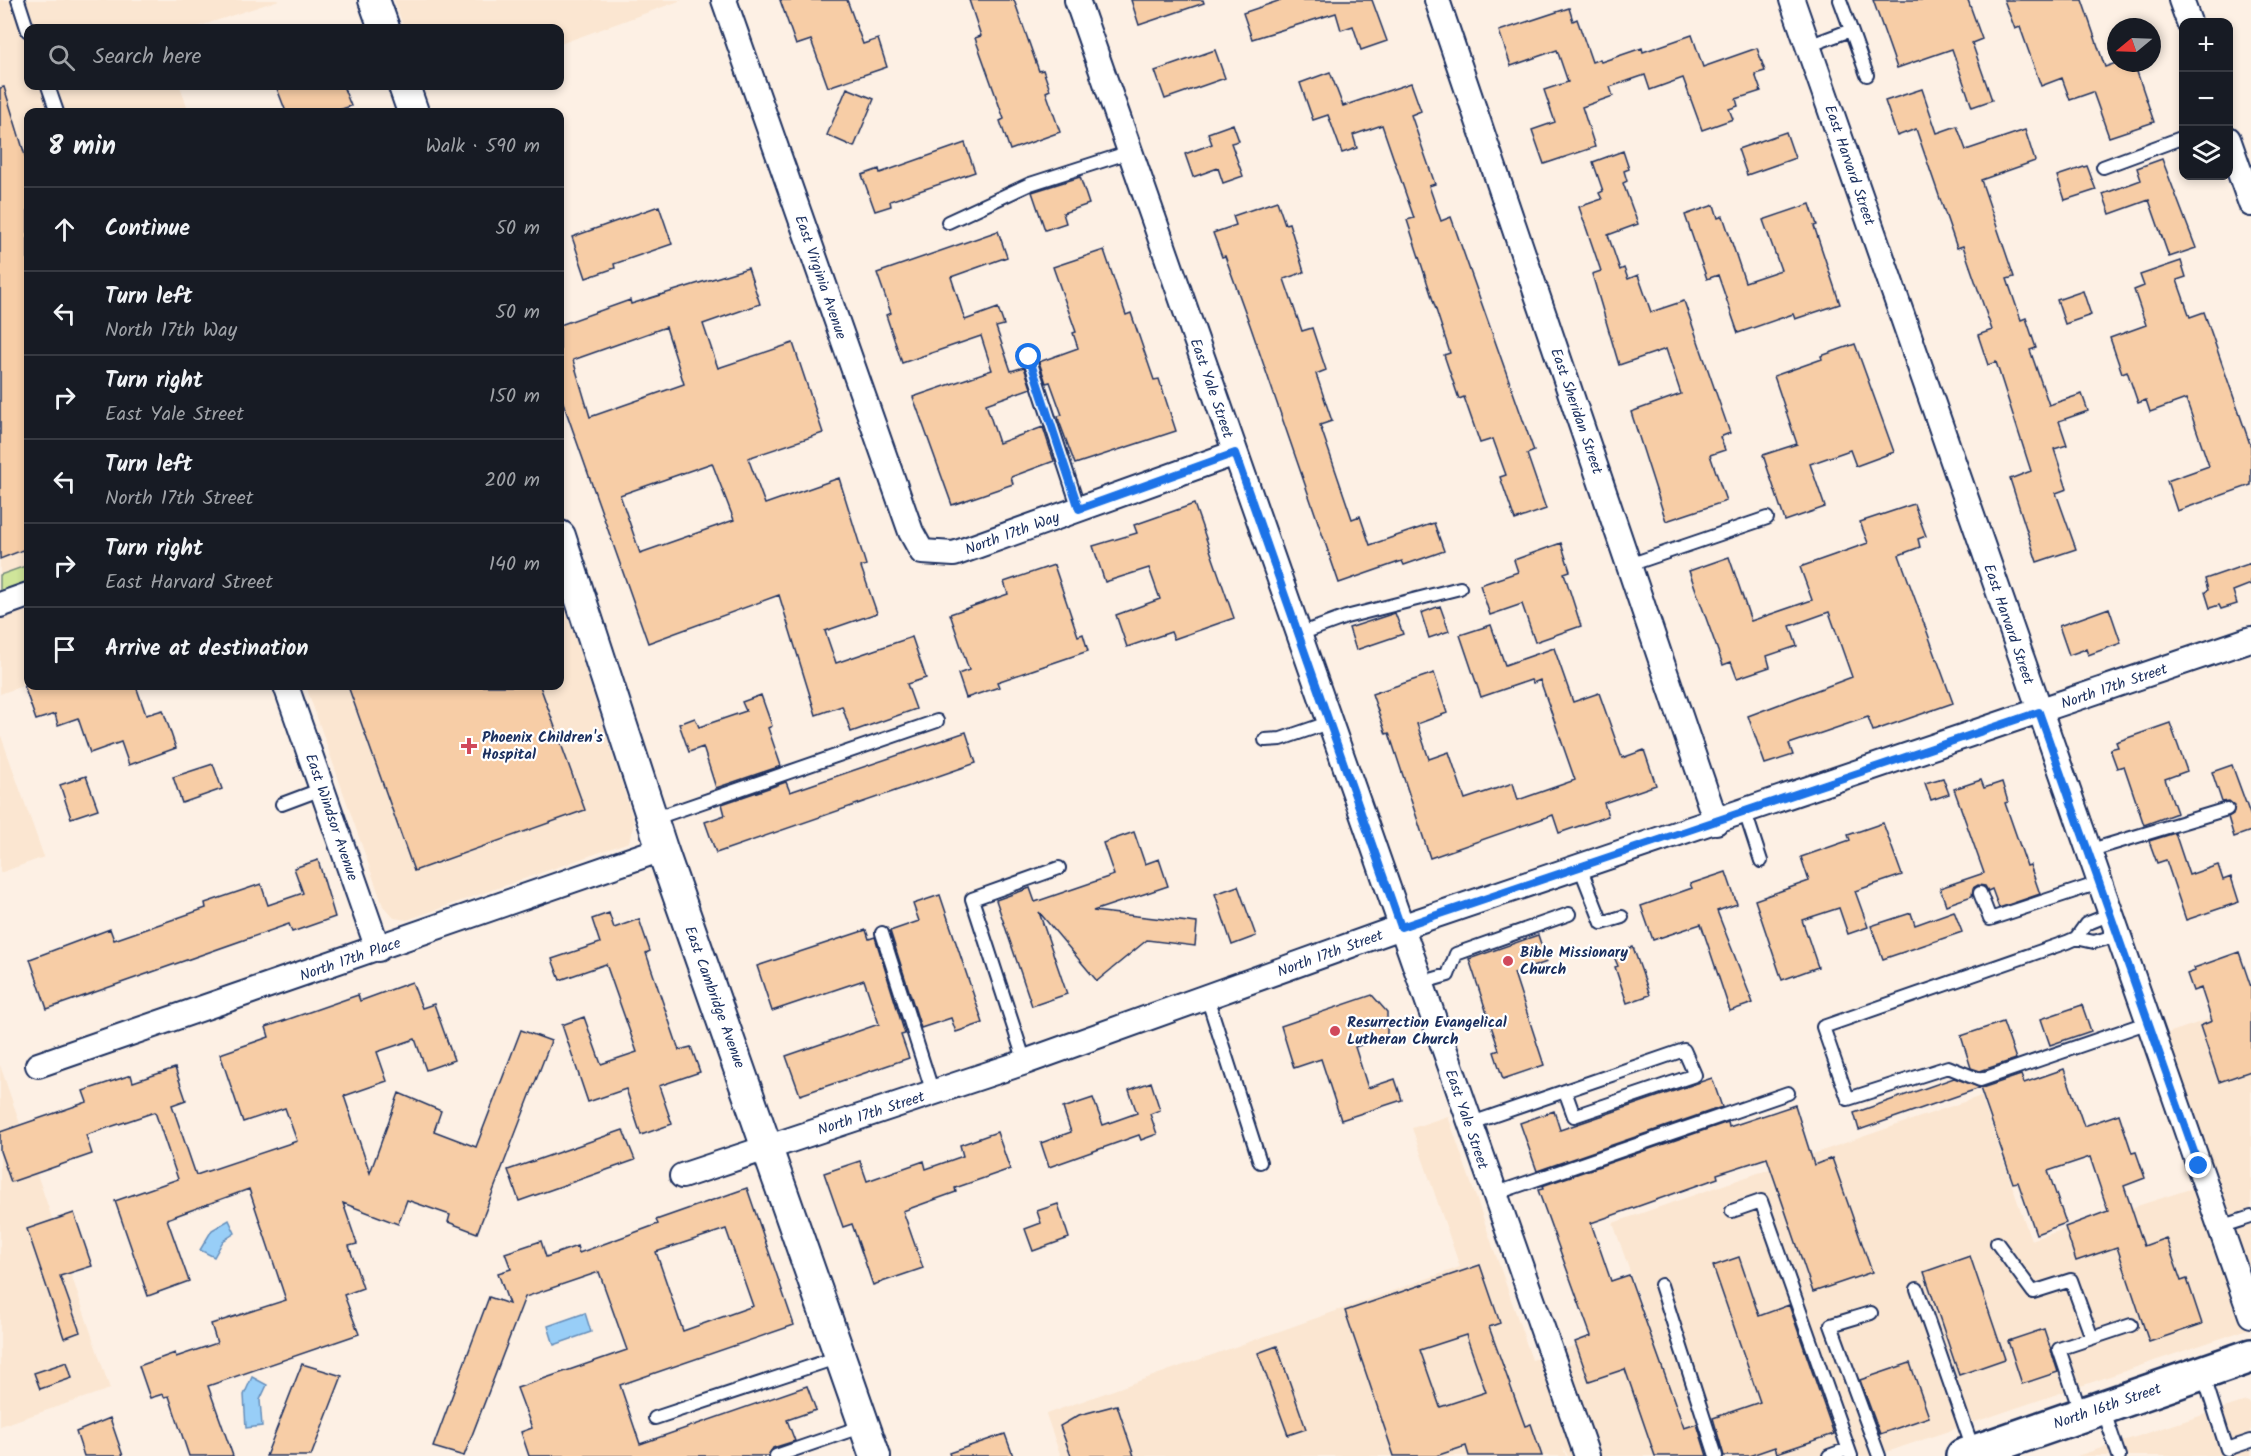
<!DOCTYPE html>
<html lang="en">
<head>
<meta charset="utf-8">
<style>
  :root { --surface:#171b24; --page:#20242c; --text:#f1f3f6; --muted:#9ea1a6; --line:#363941 }
  body { margin:0; font-family:Kalam,sans-serif; background:var(--page); color:var(--text) }
  .controls { position:absolute; right:18px; top:18px; display:grid; overflow:hidden; border-radius:12px; box-shadow:0 3px 9px #0003 }
  .controls button { width:54px; height:54px; display:grid; place-items:center; padding:0; border:0; border-bottom:2px solid var(--line); background:var(--surface); color:var(--text); font:30px sans-serif }
  .compass { position:absolute; left:2107px; top:18px; width:54px; height:54px; border-radius:50%; background:var(--surface); box-shadow:0 3px 9px #0003; rotate:251deg }
  .stop { position:absolute; width:18px; height:18px; margin:-14px; border:4px solid #1a73e8; border-radius:50%; background:#fff }
  .stop.end { background:#1a73e8; border-color:#fff; box-shadow:0 2px 6px #0008 }
  .list { margin:0; padding:0; list-style:none }
  h2 { display:flex; justify-content:space-between; align-items:center; height:78px; margin:0; padding:0 24px; font-size:26px }
  h2 small { font-size:20px; font-weight:400; color:var(--muted) }
  .list li { display:grid; grid-template-columns:39px 1fr auto; gap:18px; align-items:center; box-sizing:border-box; height:84px; padding:0 24px; border-top:2px solid var(--line) }
  .list b { display:block; font-size:22px; white-space:nowrap }
  .list p { margin:0; font-size:20px; white-space:nowrap; color:var(--muted) }
  .list em { font-size:20px; font-style:normal; color:var(--muted) }
  .icon { flex:none; width:33px; height:33px; fill:none; stroke:currentColor; stroke-width:2; stroke-linecap:round; stroke-linejoin:round }
  .map { position:relative; flex:none; width:2251px; height:1456px; overflow:hidden }
  .search { position:absolute; background:var(--surface); box-shadow:0 3px 9px #0003; left:24px; top:24px; width:540px; height:66px; display:flex; align-items:center; gap:15px; box-sizing:border-box; padding:0 21px; border-radius:12px; color:var(--muted); font-size:22px }
  .panel { position:absolute; background:var(--surface); box-shadow:0 3px 9px #0003; left:24px; top:108px; width:540px; height:582px; border-radius:12px }
  .map>svg:first-child { display:block }
  .built { fill:#fbe6d1 }
  .green { fill:#cfe59a; stroke:#758a7c; stroke-width:1.5 }
  .water { fill:#98cef7; stroke:#668eba; stroke-width:1.5 }
  .building { fill:#f7cda6; stroke:#1b2f5e; stroke-width:1.5; fill-rule:evenodd }
  .lines { fill:none; stroke-linecap:round; stroke-linejoin:round }
  .service-casing { stroke:#1b2f5e; stroke-width:16 }
  .minor-casing { stroke:#1b2f5e; stroke-width:28 }
  .tertiary-casing { stroke:#1b2f5e; stroke-width:34 }
  .secondary-casing { stroke:#1b2f5e; stroke-width:38 }
  .service { stroke:#fff; stroke-width:12 }
  .minor { stroke:#fff; stroke-width:24 }
  .tertiary { stroke:#fff; stroke-width:30 }
  .secondary { stroke:#fff; stroke-width:33 }
  .route { stroke:#1a73e8; stroke-width:8 }
  .poi-dot { fill:#d1495b; stroke:#fff; stroke-width:2 }
  .labels { text-anchor:middle; stroke-width:4.5; stroke-linejoin:round; paint-order:stroke }
  .street-label { font-size:15px; fill:#1b2f5e; stroke:#fff }
  .poi-label { font-size:15px; font-weight:bold; fill:#1b2f5e; stroke:#fff; text-anchor:start }
</style>
</head>
<body>
<div class="map">
<svg width="2251" height="1456" viewBox="0 0 2251 1456">
  <rect width="100%" height="100%" fill="#fdf0e4"/>
  <filter id="ink" filterUnits="userSpaceOnUse"><feTurbulence type="fractalNoise" baseFrequency=".0167" numOctaves="2"/><feDisplacementMap in="SourceGraphic" scale="12" xChannelSelector="R" yChannelSelector="G"/><feConvolveMatrix kernelMatrix="1 2 1 2 8 2 1 2 1" color-interpolation-filters="sRGB"/></filter>
  <g filter="url(#ink)">
    <path class="built" d="M0,0H279L194,28H28V86H180L189,112H28V684L0,694Z
      M394,0H682L560,44V28H404Z
      M560,590L629,806L634,823L629,842L407,920L394,918L383,906L306,686H560Z
      M0,733L44,857L0,873Z
      M2251,1005V1328L1875,1456H1568L1562,1446L1566,1456H1061L1057,1446L1046,1414L1460,1267L1412,1128L1448,1116L1532,1360L1647,1321L1613,1223L1981,1096L2031,1240L2215,1181L2165,1034Z
      M0,1065L110,1389L0,1426Z
      M2246,1401L2251,1403V1456H2077Z"/>
    <path class="green" d="M28,565V583L0,593V575Z"/>
    <path class="water" d="M229,1220L235,1233L223,1241L214,1257L200,1250L212,1230Z
      M585,1313L591,1332L554,1345L548,1326Z
      M252,1377L267,1385L260,1400L262,1426L246,1428L244,1395Z"/>
    <path class="building" d="M780,0H847L863,44L878,39L887,67L828,87L811,40L796,45Z
      M969,0H1014L1039,71L1043,70L1050,90L1046,92L1060,132L1010,150L1000,121L1004,119L975,38L981,36Z
      M1131,0H1203L1204,3L1139,25Z
      M1281,0H1372L1387,41L1361,50L1353,26L1341,30L1336,13L1252,39L1243,13Z
      M1873,0H1968L1982,39L1972,43L1992,100L1972,107L1952,49L1897,68Z
      M2004,0H2082L2105,67L2116,63H2134L2154,122L2109,137L2093,92L2070,100L2062,78L2041,86L2020,27L2015,29Z
      M1569,8L1573,21L1577,19L1592,62L1600,59L1601,62L1642,48L1643,52L1692,35L1703,67L1757,48L1765,71L1755,74L1761,91L1736,99L1738,106L1729,109L1733,119L1702,130L1683,78L1650,90L1645,75L1610,87L1613,96L1582,107L1595,147L1544,164L1532,130L1555,122L1544,90L1568,82L1557,50L1511,66L1499,31Z
      M1215,50L1225,78L1165,99L1155,71Z
      M1330,72L1343,106L1411,83L1421,111L1411,115L1435,184L1429,186L1441,221L1451,217L1534,451L1527,454L1546,509L1515,520L1500,477L1506,475L1493,439L1480,443L1464,397L1459,399L1444,355L1450,353L1407,220L1414,218L1382,125L1353,135L1357,148L1342,153L1328,115L1313,120L1300,83Z
      M276,86H343L351,106L333,112H286Z
      M4,87L28,165V548L0,559V88Z
      M847,88L874,99L854,147L827,135Z
      M1922,89L1937,133L1957,126L1966,150L2025,130L2035,161L1981,180L2014,277L2007,279L2021,320L2026,318L2036,348L2030,350L2049,405L2082,394L2088,411L2059,421L2067,445L2054,449L2067,489L2056,493L2076,549L2037,562L2010,479L2031,471L1996,362L1988,365L1978,335L1992,330L1963,246L1957,248L1916,129L1897,136L1885,101Z
      M1233,124L1239,141L1231,143L1243,176L1223,183L1218,168L1193,177L1185,154L1212,144L1208,133Z
      M1786,132L1795,158L1747,175L1738,149Z
      M965,143L975,172L890,201L891,206L875,211L862,175L879,169L880,173Z
      M1623,151L1629,169L1624,171L1627,181L1623,183L1638,224L1608,235L1620,270L1624,268L1628,279L1638,275L1651,312L1684,301L1730,433L1720,437L1725,450L1710,455L1726,501L1666,521L1631,412L1681,394L1666,349L1619,365L1592,274L1601,271L1579,207L1602,199L1599,193L1603,191L1593,162Z
      M2162,159L2196,248L2169,257L2149,200L2110,214L2103,194L2141,180L2137,168Z
      M2087,166L2096,190L2065,200L2057,176Z
      M1080,177L1089,204L1063,213L1066,223L1045,230L1032,192Z
      M1277,201L1285,224L1289,223L1304,272L1284,279L1302,331L1312,328L1326,370L1316,374L1332,421L1320,425L1352,519L1360,516L1370,545L1434,523L1444,551L1404,565L1402,561L1339,583L1250,325L1225,256L1222,257L1213,233L1236,225L1233,216Z
      M1810,204L1817,225L1814,226L1840,304L1795,319L1793,314L1738,333L1718,275L1707,279L1685,215L1714,205L1718,218L1723,216L1745,282L1781,270L1763,220Z
      M659,206L672,244L614,264L615,268L586,278L572,237Z
      M998,231L1007,257L951,277L965,320L998,308L1004,325L996,327L1011,371L1024,367L1031,388L986,404L999,443L1043,427L1054,461L1011,477L1013,484L952,505L913,397L992,370L981,336L902,363L886,315L891,313L877,273Z
      M1104,250L1126,315L1131,313L1154,380L1159,379L1176,431L1075,464L1059,421L1058,416L1062,415L1050,382L1046,383L1039,362L1078,348L1073,333L1076,332L1053,267Z
      M2181,261L2186,277L2177,280L2190,317L2204,312L2251,447V485L2177,511L2167,481L2209,466L2186,399L2150,412L2146,400L2138,403L2127,371L2122,373L2110,338L2146,325L2134,290L2144,286L2140,275Z
      M748,268L760,304L703,324L718,368L793,343L823,433L748,458L765,504L839,478L866,565L861,567L877,613L825,631L836,663L912,637L926,678L907,684L916,709L851,732L842,706L816,715L779,595L648,643L560,394V325L630,300L631,304ZM666,327L684,384L590,417L573,360ZM712,463L734,520L640,553L620,495Z
      M2083,291L2091,315L2065,324L2057,300Z
      M1855,344L1894,452L1856,466L1850,450L1810,464L1825,507L1785,521L1763,455L1797,444L1774,376L1822,359L1821,356Z
      M1194,504L1234,618L1174,639L1171,632L1127,647L1116,615L1160,599L1149,568L1105,582L1093,546L1137,533L1134,525Z
      M1914,504L1926,536L1918,539L1920,547L1899,555L1953,703L1873,731L1868,717L1789,744L1793,755L1765,764L1748,716L1852,677L1829,612L1790,626L1797,646L1767,656L1770,667L1737,678L1731,662L1723,665L1689,571L1729,557L1751,621L1812,600L1800,567L1868,543L1860,522Z
      M1561,543L1570,571L1564,573L1581,626L1535,642L1522,604L1490,615L1480,585L1518,572L1514,560Z
      M2251,563V584L2233,591L2237,604L2221,609L2219,605L2210,608L2205,592L2208,590L2205,579Z
      M1054,565L1078,636L1083,634L1088,651L997,682L999,687L966,698L958,674L969,670L950,614L1008,594L1004,582Z
      M1440,606L1449,631L1429,638L1421,613Z
      M2109,608L2121,643L2088,655L2086,649L2069,655L2059,626Z
      M1395,613L1403,634L1356,650L1349,628Z
      M1491,625L1505,665L1554,648L1573,702L1599,693L1622,758L1644,750L1656,785L1604,803L1608,816L1559,833L1553,815L1430,858L1389,733L1386,734L1372,694L1434,673L1447,713L1417,724L1429,759L1449,752L1465,799L1513,783L1518,800L1575,780L1540,680L1533,683L1531,680L1481,697L1460,635Z
      M24,686H136L146,715L163,710L176,748L129,765L121,742L90,753L78,718L58,725L55,714L36,720Z
      M348,686H540L585,810L414,871Z
      M761,695L772,726L768,728L781,766L716,788L703,747L689,752L679,724L695,718L699,727L746,711L742,702Z
      M2170,723L2187,771L2165,779L2177,813L2144,825L2124,766L2117,768L2110,749L2118,747L2116,742Z
      M966,732L976,763L716,853L705,822L725,815L722,804L786,782L790,792Z
      M213,764L222,789L182,803L173,777Z
      M2232,765L2251,817V831L2234,837L2228,817L2233,814L2235,806L2229,801L2222,802L2212,772Z
      M86,776L98,809L71,818L60,785Z
      M1943,778L1949,794L1931,800L1925,783Z
      M1981,780L1984,788L2002,782L2008,802L2005,803L2027,866L2030,865L2040,894L1999,908L1992,889L1988,891L1985,886L1978,885L1973,888L1972,896L1946,905L1940,888L1984,873L1954,789Z
      M1883,823L1902,875L1855,891L1868,927L1848,934L1839,908L1802,920L1818,967L1782,980L1755,900L1809,881L1801,857L1850,840L1848,835Z
      M1134,832L1145,864L1159,859L1168,886L1093,911L1197,923L1195,946L1147,940L1097,981L1039,912L1067,994L1032,1006L996,900L1030,888L1035,902L1114,875L1103,843Z
      M2175,833L2189,875L2218,865L2223,880L2231,877L2239,902L2186,920L2166,860L2157,863L2149,841Z
      M318,860L335,917L292,932L289,924L47,1009L30,959L110,929L114,940L206,908L205,903L261,884L268,905L303,893L294,868Z
      M1726,872L1737,904L1717,911L1753,1003L1730,1011L1701,924L1653,940L1641,906L1692,888L1690,884Z
      M1238,886L1256,936L1232,945L1215,894Z
      M940,895L983,1023L956,1032L951,1018L921,1028L890,931L919,921L913,904Z
      M1954,911L1962,932L1883,959L1871,926L1911,913L1915,925Z
      M609,913L614,928L639,919L650,951L646,953L679,1050L691,1047L700,1072L659,1086L672,1124L641,1135L626,1089L588,1102L562,1025L584,1017L601,1064L637,1052L606,964L560,980L552,959L600,943L592,919Z
      M866,930L869,939L875,937L905,1034L901,1035L909,1058L800,1095L786,1056L879,1024L864,980L772,1011L757,966Z
      M1538,935L1547,962L1514,973L1544,1065L1503,1079L1494,1052L1499,1050L1469,959Z
      M1633,947L1650,995L1627,1003L1615,967L1618,966L1613,954Z
      M2239,952L2251,987V1071L2219,1082L2200,1026L2212,1021L2201,988L2193,991L2187,974L2195,971L2194,968Z
      M412,982L422,1008L434,1004L454,1060L426,1070L415,1039L377,1052L387,1081L344,1096L370,1173L399,1093L441,1111L434,1131L476,1147L521,1030L551,1041L477,1233L448,1222L450,1215L407,1200L398,1224L343,1203L357,1244L349,1246L363,1288L344,1295L359,1334L208,1386L233,1456H189L169,1396L164,1397L163,1394L150,1398L139,1366L175,1353L176,1357L217,1343L211,1324L286,1300L249,1189L167,1219L189,1281L148,1296L115,1201L178,1179L155,1112L86,1135L92,1154L11,1182L0,1151V1132L87,1102L83,1091L131,1075L133,1082L175,1068L186,1100L172,1105L196,1175L297,1141L285,1108L243,1122L220,1054L269,1037L266,1027L358,995L360,1001Z
      M1372,995L1387,1012V1036L1355,1047L1368,1088L1395,1079L1402,1100L1341,1120L1321,1059L1294,1068L1281,1026Z
      M2082,1005L2091,1031L2050,1045L2041,1019Z
      M2003,1022L2016,1059L1980,1071L1971,1068L1961,1036Z
      M2064,1069L2084,1126L2119,1114L2132,1153L2136,1152L2145,1178L2124,1186L2144,1246L2166,1238L2181,1281L2187,1279L2202,1324L2149,1342L2117,1247L2076,1261L2065,1227L2108,1211L2090,1157L2048,1171L2066,1223L2036,1234L2018,1182L2013,1183L1980,1088L1859,1130L1854,1113L1954,1078L1982,1088L2021,1075L2024,1083Z
      M1712,1078L1722,1107L1537,1171L1520,1123L1554,1111L1560,1130Z
      M1151,1082L1160,1110L1150,1114L1157,1134L1141,1140L1139,1135L1049,1167L1041,1143L1071,1132L1063,1108L1093,1098L1103,1125L1137,1113L1129,1090Z
      M1795,1105L1814,1165L1832,1158L1872,1272L1813,1292L1767,1158L1717,1174L1718,1178L1591,1223L1611,1281L1629,1275L1684,1428L1697,1424L1707,1456H1655L1625,1369L1589,1381L1575,1342L1591,1336L1538,1190L1543,1189L1542,1186L1728,1122L1729,1127Z
      M623,1130L635,1160L519,1201L508,1170Z
      M997,1132L1010,1169L955,1188L956,1192L903,1211L923,1268L873,1285L852,1224L843,1227L824,1173L860,1161L867,1181L924,1161L926,1169L963,1156L960,1145Z
      M747,1188L794,1325L620,1385L640,1444L807,1386L816,1410L787,1420L795,1441L773,1448L768,1456H529L521,1432L532,1428L517,1388L627,1350L599,1272L525,1297L464,1456L433,1447L489,1297L509,1304L498,1273L511,1269L505,1253L541,1241L546,1257L577,1246L579,1253L658,1224L656,1220ZM726,1229L753,1306L683,1331L656,1252Z
      M1058,1204L1069,1238L1033,1251L1025,1229L1041,1223L1037,1211Z
      M74,1213L92,1266L60,1276L80,1332L64,1338L27,1229Z
      M1970,1256L2005,1359L1959,1375L1924,1272Z
      M1739,1257L1759,1316L1789,1305L1834,1434L1777,1453L1775,1447L1749,1456H1724L1713,1418L1760,1402L1713,1266Z
      M1480,1265L1500,1323L1489,1327L1525,1426L1531,1424L1542,1456H1469L1466,1446L1436,1456H1394L1345,1311ZM1466,1335L1486,1392L1440,1407L1420,1350Z
      M2044,1329L2058,1372L2022,1384L2008,1341Z
      M1277,1346L1306,1429L1288,1435L1258,1353Z
      M67,1362L72,1378L40,1389L34,1373Z
      M1910,1363L1929,1417L1880,1434L1860,1380Z
      M302,1364L342,1376L311,1456H266Z
      M1117,1405L1134,1456H1071L1060,1426L1079,1415Z
      M110,1418L123,1456H84L76,1432Z
      M1005,1434L1013,1456H950L949,1453Z"/>
    <g class="lines">
      <g class="service-casing">
        <path id="service" d="M18,0L28,31
          M1851,30L1867,75
          M1808,46L1851,30L1840,0
          M48,86L57,112
          M2103,167L2184,137
          M948,222L1030,184L1130,152
          M1029,357L1079,509
          M1629,565L1767,518
          M1297,635L1346,617L1460,588
          M1265,740L1281,739L1328,723
          M282,804L322,789
          M1745,812L1761,861
          M653,819L937,721
          M2088,851L2227,809
          M1580,867L1602,923L1622,917
          M1980,893L1990,919L2099,883
          M2111,914L2086,924L2076,938L2067,942L1823,1027L1848,1099L1948,1067L1980,1080L2149,1022
          M882,933L933,1093
          M2076,938L2094,942L2118,935
          M1420,983L1448,975L1456,954L1569,914
          M1207,997L1260,1162
          M1025,1062L972,899L1059,868
          M1469,1124L1684,1050L1695,1075L1574,1116L1565,1091
          M1494,1194L1788,1093
          M1732,1211L1761,1201L1851,1456
          M2220,1227L2251,1217
          M1997,1243L2033,1292L2071,1280L2092,1338
          M1661,1285L1716,1456
          M1917,1289L1974,1452
          M1871,1313L1831,1325L1879,1456
          M2203,1374L2227,1449L2251,1441
          M2103,1409L2119,1456
          M2081,1414L2059,1349L2131,1325
          M655,1418L839,1357
          M776,1456L863,1426
          M1829,1456L1848,1449"/>
      </g>
      <g class="minor-casing">
        <path id="minor" d="M724,0L911,532L922,552L954,554L1235,453
          M1077,0L1587,1456
          M1437,0L1716,822
          M1792,0L2251,1315
          M2181,0L2189,22
          M2228,139L2251,204
          M0,605L28,595
          M286,686L378,949
          M38,1065L662,849
          M682,1176L1025,1062L1401,927L2251,639"/>
      </g>
      <g class="tertiary-casing">
        <path id="tertiary" d="M374,0L384,28
          M404,86L413,112
          M560,536L662,849L875,1456"/>
      </g>
      <g class="secondary-casing">
        <path id="secondary" d="M1963,1456L2251,1356"/>
      </g>
      <use href="#service" class="service"/>
      <use href="#minor" class="minor"/>
      <use href="#tertiary" class="tertiary"/>
      <use href="#secondary" class="secondary"/>
    </g>
  </g>
  <g class="lines" filter="url(#ink)">
    <path class="route" d="M1029,357L1079,509L1235,453L1401,927L2039,712L2199,1166"/>
  </g>
  <g class="poi-dot">
    <path d="M466 737h6v6h6v6h-6v6h-6v-6h-6v-6h6z"/>
    <circle cx="1508" cy="961" r="6"/>
    <circle cx="1335" cy="1031" r="6"/>
  </g>
  <g class="labels">
    <g class="street-label">
      <text transform="translate(1850 165) rotate(71)" y="5">East Harvard Street</text>
      <text transform="translate(821 277) rotate(71)" y="5">East Virginia Avenue</text>
      <text transform="translate(1212 388) rotate(71)" y="5">East Yale Street</text>
      <text transform="translate(1577 411) rotate(71)" y="5">East Sheridan Street</text>
      <text transform="translate(1012 533) rotate(-20)" y="5">North 17th Way</text>
      <text transform="translate(2009 624) rotate(71)" y="5">East Harvard Street</text>
      <text transform="translate(2114 686) rotate(-19)" y="5">North 17th Street</text>
      <text transform="translate(332 817) rotate(71)" y="5">East Windsor Avenue</text>
      <text transform="translate(1330 953) rotate(-20)" y="5">North 17th Street</text>
      <text transform="translate(350 959) rotate(-19)" y="5">North 17th Place</text>
      <text transform="translate(715 997) rotate(70)" y="5">East Cambridge Avenue</text>
      <text transform="translate(871 1113) rotate(-18)" y="5">North 17th Street</text>
      <text transform="translate(1467 1119) rotate(71)" y="5">East Yale Street</text>
      <text transform="translate(2107 1406) rotate(-19)" y="5">North 16th Street</text>
    </g>
    <g class="poi-label">
      <text x="482" y="742">Phoenix Children's<tspan x="482" dy="17">Hospital</tspan></text>
      <text x="1520" y="957">Bible Missionary<tspan x="1520" dy="17">Church</tspan></text>
      <text x="1347" y="1027">Resurrection Evangelical<tspan x="1347" dy="17">Lutheran Church</tspan></text>
    </g>
  </g>
</svg>
<div class="controls">
<button>+</button>
<button>−</button>
<button><svg class="icon" aria-label="layers" viewBox="0 0 24 24"><path d="M12 4l9 5-9 5-9-5zM3 14l9 5 9-5"/></svg></button>
</div>
<svg class="compass" viewBox="-18 -18 36 36"><path d="M0-13l5 13h-10z" fill="#e53935"/><path d="M0 13l5-13h-10z" fill="#9ea1a6"/></svg>
<div class="stop" style="left:1029px;top:357px"></div>
<div class="stop end" style="left:2199px;top:1166px"></div>
<div class="search"><svg class="icon" aria-label="search" viewBox="0 0 24 24"><circle cx="10" cy="10" r="6"/><path d="M15 15l6 6"/></svg>Search here</div>
<section class="panel">
<h2>8 min<small>Walk · 590 m</small></h2>
<ul class="list">
<li><svg class="icon" aria-label="ahead" viewBox="0 0 24 24"><path d="M12 20V5M6 11l6-6 6 6"/></svg><div><b>Continue</b></div><em>50 m</em></li>
<li><svg class="icon" aria-label="left" viewBox="0 0 24 24"><path d="M17 20v-9H6M10 6l-5 5 5 5"/></svg><div><b>Turn left</b><p>North 17th Way</p></div><em>50 m</em></li>
<li><svg class="icon" aria-label="right" viewBox="0 0 24 24"><path d="M7 20v-9h11M14 6l5 5-5 5"/></svg><div><b>Turn right</b><p>East Yale Street</p></div><em>150 m</em></li>
<li><svg class="icon" aria-label="left" viewBox="0 0 24 24"><path d="M17 20v-9H6M10 6l-5 5 5 5"/></svg><div><b>Turn left</b><p>North 17th Street</p></div><em>200 m</em></li>
<li><svg class="icon" aria-label="right" viewBox="0 0 24 24"><path d="M7 20v-9h11M14 6l5 5-5 5"/></svg><div><b>Turn right</b><p>East Harvard Street</p></div><em>140 m</em></li>
<li><svg class="icon" aria-label="arrive" viewBox="0 0 24 24"><path d="M6 21V4h12l-3 4 3 4H6"/></svg><div><b>Arrive at destination</b></div></li>
</ul>
</section>
</div>
</body>
</html>
